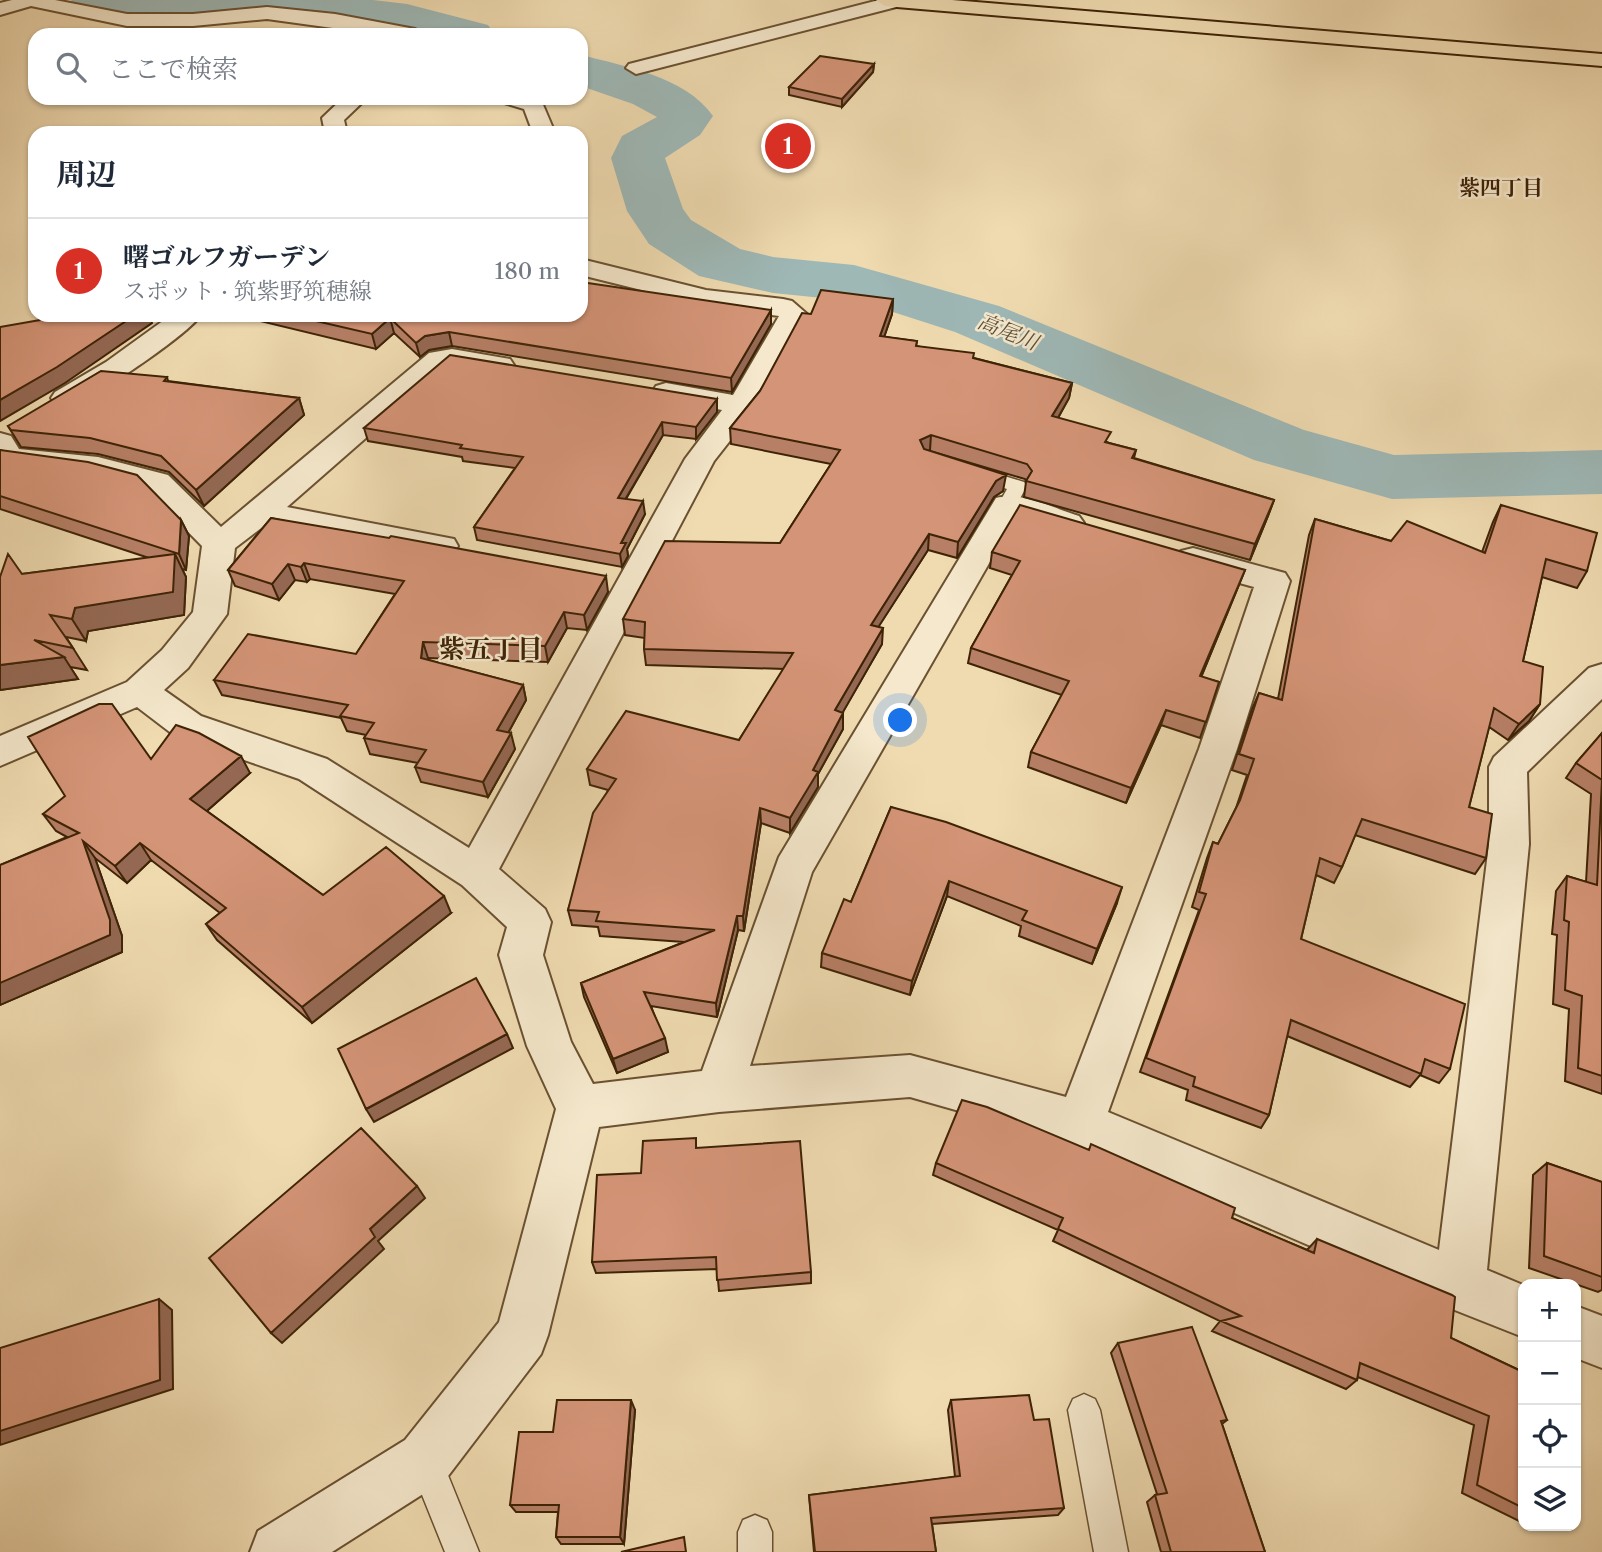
<!DOCTYPE html>
<html lang="ja">
<head>
<meta charset="utf-8">
<style>
  :root { --surface:#fff; --page:#f6f6f7; --text:#1f2937; --muted:#747a83; --line:#e0e1e3; --accent:#d93025 }
  body { margin:0; font-family:"Libre Caslon Text","Noto Serif JP",serif; background:var(--page); color:var(--text) }
  .controls { position:absolute; right:21px; bottom:21px; display:grid; overflow:hidden; border-radius:14px; box-shadow:0 2px 5px #0004 }
  .controls button { width:63px; height:63px; display:grid; place-items:center; padding:0; border:0; border-bottom:2px solid var(--line); background:var(--surface); color:var(--text); font:35px sans-serif }
  .you { position:absolute; left:901px; top:721px; width:24px; height:24px; margin:-18px; border:5px solid #fff; border-radius:50%; background:#1a73e8; box-shadow:0 0 0 10px #1a73e833 }
  .badge { display:grid; place-items:center; width:46px; height:46px; border-radius:50%; background:var(--accent); color:#fff; font-size:23px; font-weight:700 }
  .pin { position:absolute; translate:-50% -50%; border:4px solid #fff; box-shadow:0 2px 7px #0006 }
  .list { margin:0; padding:0; list-style:none }
  h2 { display:flex; justify-content:space-between; align-items:center; height:91px; margin:0; padding:0 28px; font-size:30px }
  h2 small { font-size:23px; font-weight:400; color:var(--muted) }
  .list li { display:grid; grid-template-columns:46px 1fr auto; gap:21px; align-items:center; box-sizing:border-box; height:105px; padding:0 28px; border-top:2px solid var(--line) }
  .list b { display:block; font-size:26px; white-space:nowrap }
  .list p { margin:0; font-size:23px; white-space:nowrap; color:var(--muted) }
  .list em { font-size:23px; font-style:normal; color:var(--muted) }
  .icon { flex:none; width:38px; height:38px; fill:none; stroke:currentColor; stroke-width:2; stroke-linecap:round; stroke-linejoin:round }
  .map { position:relative; flex:none; width:1602px; height:1552px; overflow:hidden }
  .search { position:absolute; background:var(--surface); box-shadow:0 2px 5px #0004; left:28px; top:28px; width:560px; height:77px; display:flex; align-items:center; gap:18px; box-sizing:border-box; padding:0 24px; border-radius:21px; color:var(--muted); font-size:26px }
  .panel { position:absolute; background:var(--surface); box-shadow:0 2px 5px #0004; left:28px; top:126px; width:560px; height:196px; border-radius:21px }
  .map>svg:first-child { display:block }
  .lines { fill:none; stroke-linecap:round; stroke-linejoin:round }
  .river { fill:#9eb8b6; fill-rule:evenodd }
  .lane-casing { stroke:#6a5131; stroke-width:3 }
  .street-casing { stroke:#6a5131; stroke-width:4 }
  .primary-casing { stroke:#3e2306; stroke-width:4 }
  .lane { fill:#f5e8cc; fill-rule:evenodd }
  .street { fill:#f5e8cc; fill-rule:evenodd }
  .primary { fill:#f0dbb1; fill-rule:evenodd }
  .wall { fill:#b67f66; stroke:#3e2306; stroke-width:2 }
  .shaded-wall { fill:#946853; stroke:#3e2306; stroke-width:2 }
  .building { fill:#d49477; stroke:#3e2306; stroke-width:2 }
  .labels { text-anchor:middle; stroke-width:5; stroke-linejoin:round; paint-order:stroke }
  .far-neighbourhood-label { font-size:21px; font-weight:bold; fill:#3e2306; stroke:#f5e8cc }
  .far-water-label { font-size:21px; font-style:italic; fill:#5b503b; stroke:#f5e8cc }
  .neighbourhood-label { font-size:26px; font-weight:bold; fill:#3e2306; stroke:#f5e8cc }
</style>
</head>
<body>
<div class="map">
<svg width="1602" height="1552" viewBox="0 0 1602 1552">
  <rect width="100%" height="100%" fill="#f0dbb1"/>
  <filter id="stains"><feTurbulence type="fractalNoise" baseFrequency=".00286" numOctaves="4"/><feColorMatrix values="0 0 0 0 .2 0 0 0 0 .09 0 0 0 0 .02 0 0 0 .5 -.17"/></filter>
  <radialGradient id="worn" r=".72"><stop offset=".6" stop-color="#630" stop-opacity="0"/><stop offset="1" stop-color="#630" stop-opacity=".3"/></radialGradient>
  <g class="lines">
    <path class="river" d="M71,0H373L407,4L488,25L495,35H419L362,25L283,19L168,26L77,9Z
      M581,55C624,66 686,77 713,116L700,135L665,158L683,209L691,220L740,249L773,257L854,265L999,306L1304,430L1394,455L1602,450V494L1392,499L1254,460L955,332L893,312L852,301L773,293L699,276L649,244L627,211L611,158L622,136L657,117L633,104L581,86Z"/>
    <g class="lane-casing">
      <path id="lane" d="M975,467L1024,482L1027,486L1014,509L1007,511L998,505L1007,489L969,477L966,473Z
        M1084,1394L1095,1399L1100,1410L1128,1552H1094L1068,1410L1073,1399Z
        M425,1443L437,1448L479,1552H445L408,1460L413,1448Z
        M755,1515L767,1520L772,1532V1552H738V1532L743,1520Z"/>
    </g>
    <g class="street-casing">
      <path id="street" d="M12,0H55L127,14H193L267,7L335,14L415,29L425,35H384L267,19L193,26H127L31,6L0,15V3Z
        M879,0L906,1L904,5L636,74L626,68L629,64Z
        M343,98H367L344,120L347,133H325L322,118Z
        M497,98L541,100L555,133H533L524,109L501,102Z
        M581,259L706,290L783,299L792,301L807,314L758,405L714,461L499,869L545,909L551,922L543,955L571,1042L593,1084L702,1071L779,857L996,498C1021,491 1055,509 1079,516L1084,523L1079,530L1068,533L1015,518L812,872L750,1066L910,1055L1066,1097L1199,749L1254,587L1181,567L1177,559L1181,551L1193,548L1285,573L1290,581L1237,749L1108,1112L1439,1250L1489,844V767L1494,757L1589,668L1602,664V699L1527,772L1529,844L1487,1270L1523,1285V1337L1442,1305L1440,1302L1075,1144L910,1097L719,1112L599,1127L548,1335L541,1354L445,1480L332,1552H250L258,1531L405,1440L499,1322L556,1109L527,1046L499,955L507,927L462,885L299,779L175,736L137,707L0,766V736L127,682L162,650L193,612L202,546L146,489L97,475L0,464V433L11,436L19,449L98,457L168,475L221,527L429,353L452,349L510,359L514,365L510,371L500,373L448,366L287,507L454,539L458,546L454,553L442,557L268,523L235,548L227,614L188,668L164,690L201,716L327,759L469,848L685,459L722,410L656,398L652,392L656,386L666,383L733,395L779,316L706,306L581,275Z
        M171,315H201C187,335 101,393 76,404C68,407 63,406 55,404L51,398L55,392L106,362Z
        M1576,1306L1602,1316V1368L1576,1358Z"/>
    </g>
    <g class="primary-casing">
      <path id="primary" d="M876,0H952L1602,54V66L885,6Z"/>
    </g>
    <use href="#lane" class="lane"/>
    <use href="#street" class="street"/>
    <use href="#primary" class="primary"/>
  </g>
  <path class="wall" d="M874,64L873,72L842,107L789,95V87Z
    M893,299L892,314L884,337L917,341L916,346L974,358L1072,383L1069,398L1058,418L1109,443L1136,450L1134,458L1274,500L1268,516L1250,560L1024,497L1026,482L1025,479L930,451L1003,491L994,497L957,558L928,550L878,627L882,644L842,713L843,729L818,774V787L790,833L761,823L744,931L738,930L717,1017L651,1006L668,1052L617,1073L584,997L581,983L684,942L600,936L598,927L572,925L568,910L608,790L590,785L587,769L739,740L784,669L646,665L644,649L645,638L625,635L623,619L780,543L831,464L731,444L730,428L760,391L811,314Z
    M235,315H581L771,324L732,392L452,346L429,350L420,357L394,333L376,349Z
    M167,377L168,381L299,398L304,415L204,506L169,472L98,454L21,447L8,426Z
    M717,399V412L696,439L663,435L626,499L645,514L627,549L628,556L622,567L477,540L474,527L515,468L463,461L462,457L368,441L364,428Z
    M0,450L181,520L189,536L186,570L182,569L186,577L184,615L88,631L86,641L66,637L87,670L70,667L78,679L0,690L22,574L149,558L0,509Z
    M1501,505L1587,571L1577,588L1542,577L1523,661L1540,704L1529,721L1508,740L1489,727L1469,807L1486,858L1475,874L1355,835L1342,867L1334,883L1316,875L1301,939L1450,1069L1439,1083L1420,1075L1410,1087L1287,1036L1269,1115L1261,1128L1186,1100L1188,1090L1140,1072L1199,910L1192,907L1207,858L1213,842L1218,844L1236,808L1247,775L1232,770L1252,709L1259,693L1278,699L1309,535L1315,519L1391,541L1482,552L1493,522Z
    M271,518L608,592L587,630L567,628L548,662L428,658V660L523,685L526,700L508,733L515,749L488,797L421,782L415,767L418,763L370,754L364,738L366,735L347,731L341,718L222,695L214,680L356,654L395,594L310,579L307,582L295,580L279,600L235,586L228,570Z
    M992,552L1245,570L1201,677L1219,682L1200,738L1161,725L1126,803L1028,767L1031,752L1062,695L968,663L971,648L1012,575L990,568Z
    M1602,733V1094L1565,1081L1569,1009L1553,1004L1557,935L1552,934L1556,891L1567,876L1586,882L1591,794L1566,778L1576,763Z
    M151,759L250,773L207,811L323,895L451,913L312,1023L217,940L206,924L220,913L151,860L127,883L95,858L122,936V952L0,1005V865L67,837L56,831L43,814Z
    M891,807L1117,903L1092,964L1019,936L1021,926L947,896L910,995L821,967L822,953L851,902Z
    M697,1148L811,1272V1283L719,1291L717,1269L596,1273L592,1262L641,1173Z
    M936,1163L1232,1218L1307,1250L1317,1239L1451,1338L1523,1372V1523L1462,1493L1474,1425L1358,1377L1357,1380L1346,1389L1212,1331L1220,1321L1053,1241L1058,1230L933,1175Z
    M1547,1163L1602,1182V1290L1598,1292L1529,1268L1533,1175Z
    M1118,1343L1227,1420L1222,1424L1265,1552H1161L1147,1502L1155,1495L1157,1494L1111,1353Z
    M951,1400L1034,1420L1064,1508L1058,1515L932,1524L936,1552H814L809,1495L955,1477L948,1410Z
    M635,1410L624,1544H561L556,1537L558,1512H516L510,1505L553,1432Z"/>
  <path class="shaded-wall" d="M874,64L873,72L842,107V99Z
    M893,299L892,314L879,352L880,336Z
    M771,310V324L732,392L731,378Z
    M135,315H149L152,323L65,383L0,421V400Z
    M390,318L394,333L376,349L372,334Z
    M449,332L452,346L429,350L420,357L416,343L425,336Z
    M1072,383L1069,398L1050,432L1052,416Z
    M299,398L304,415L204,506L196,490Z
    M717,399V412L696,439V427Z
    M662,422L663,435L619,510L618,498Z
    M931,435L930,450L919,456L920,440Z
    M1006,475L1003,491L994,497L957,558L958,542L996,481Z
    M1274,500L1268,516L1250,560L1255,544Z
    M643,501L645,514L627,549L628,556L622,567L620,554L621,543Z
    M181,520L189,536L186,570L179,554Z
    M929,534L928,550L870,640L871,625Z
    M175,554L186,577L184,615L88,631L86,641L72,619L75,608Z
    M304,563L310,579L307,582L301,567Z
    M288,564L295,580L279,600L272,584Z
    M1245,570L1239,585L1195,692L1200,676Z
    M606,576L608,592L587,630L584,615Z
    M564,612L567,628L548,662L545,646Z
    M883,628L882,644L835,726V710Z
    M423,642L428,658L426,674L421,658Z
    M64,657L78,679L0,690V665Z
    M523,685L526,700L501,746L497,730Z
    M1540,704L1529,721L1508,740L1519,724Z
    M1166,710L1161,725L1126,803L1131,788Z
    M843,713V729L818,774V787L790,833V818L813,770Z
    M511,733L515,749L488,797L483,782Z
    M241,756L250,773L201,816L190,799Z
    M760,808L761,823L744,931L743,916Z
    M83,841L95,858L122,936V952L0,1005V983Z
    M140,843L151,860L127,883L115,866Z
    M949,881L947,896L910,995L912,981Z
    M1122,887L1117,903L1092,964L1097,949Z
    M444,896L451,913L312,1023L302,1007Z
    M737,916L738,930L717,1017L716,1003Z
    M507,1034L513,1048L374,1122L366,1109Z
    M665,1038L668,1052L617,1073L613,1059Z
    M417,1186L425,1198L378,1241L384,1249L282,1343L271,1333L370,1229Z
    M159,1299L172,1310L173,1389L0,1445V1431Z
    M631,1400L635,1410L624,1544L620,1537Z"/>
  <path class="building" d="M820,56L874,64L842,99L789,87Z
    M581,282L771,310L731,378L449,332L425,336L416,343L390,318L372,334L290,315H581Z
    M821,290L893,299L880,336L917,341L916,346L974,353L973,358L1072,383L1052,416L1111,432L1105,442L1136,450L1132,458L1274,500L1255,544L1026,481L1032,471L1027,464L931,435L920,440L924,449L1006,475L996,481L958,542L929,534L871,625L883,628L835,710L843,713L813,770L818,772L790,818L760,808L743,916H737L716,1003L644,992L665,1038L613,1059L581,983L715,930L596,921L599,912L568,910L593,813L616,779L587,769L626,711L739,740L793,653L644,649L645,622L623,619L665,541L780,543L840,450L730,428L760,391L802,313L811,314Z
    M48,315H135L57,367L0,400V327L40,320Z
    M450,355L717,399L696,427L662,422L618,498L643,501L621,543H626L620,554L474,527L523,457L460,448L462,445L364,428Z
    M101,371L167,377L164,381L299,398L196,490L161,456L90,438L11,430L8,426Z
    M0,450L88,462L137,475L181,520L179,554L0,496Z
    M1020,505L1245,570L1200,676L1219,682L1206,722L1166,710L1131,788L1031,752L1069,681L971,648L1020,561L992,552Z
    M1501,505L1597,533L1587,571L1546,559L1523,661L1543,667L1540,704L1519,724L1494,708L1469,807L1492,814L1486,858L1362,819L1342,867L1320,858L1301,939L1465,1004L1450,1069L1425,1059L1421,1074L1291,1020L1269,1115L1193,1086L1195,1077L1146,1058L1206,894L1199,892L1213,842L1218,844L1240,800L1254,759L1239,754L1259,693L1282,700L1315,519L1391,541L1407,521L1485,553Z
    M271,518L389,538L391,536L606,576L584,615L564,612L545,646L423,642L421,658L523,685L497,730L511,733L483,782L415,767L426,750L364,738L374,723L340,716L348,705L214,680L248,634L356,654L404,581L304,563L301,567L288,564L272,584L228,570Z
    M8,554L22,574L175,554L173,592L75,608L72,619L50,615L73,648L34,640L64,657L0,665V577Z
    M99,704H112L151,759L176,725L199,733L241,756L190,799L323,895L386,847L444,896L302,1007L206,924L226,908L140,843L115,866L83,841L110,920V935L0,983V865L79,833L43,814L65,796L28,737Z
    M1602,733V1076L1578,1068L1582,996L1565,990L1569,922L1564,920L1567,876L1597,885L1602,780L1576,763Z
    M891,807L946,822L1122,887L1097,949L1022,920L1027,911L949,881L912,981L822,953L844,899L851,902Z
    M476,978L507,1034L366,1109L338,1049Z
    M962,1100L987,1107L1089,1150L1091,1144L1235,1208L1232,1218L1314,1253L1317,1239L1452,1295L1455,1297L1451,1338L1523,1372V1508L1477,1485L1489,1416L1360,1363L1357,1380L1221,1321L1241,1316L1058,1229L1063,1218L936,1163Z
    M361,1128L417,1186L370,1229L375,1237L271,1333L209,1258Z
    M696,1138V1148L800,1141L811,1272L717,1280L716,1257L592,1262L597,1175L641,1173L643,1141Z
    M1547,1163L1602,1182V1277L1544,1256Z
    M159,1299L160,1380L0,1431V1348Z
    M1192,1327L1227,1420L1221,1421L1265,1552H1171L1155,1495L1167,1493L1118,1343Z
    M1029,1395L1034,1420L1049,1419L1064,1508L931,1518L936,1552H815L809,1495L960,1476L951,1400Z
    M557,1400H631L620,1537H556L559,1505H510L519,1432H553Z
    M684,1537L686,1552H621Z"/>
  <g class="labels">
    <g class="far-neighbourhood-label">
      <text x="1501" y="195">紫四丁目</text>
    </g>
    <g class="far-water-label">
      <text transform="translate(1008 332) rotate(22)" y="7">高尾川</text>
    </g>
    <g class="neighbourhood-label">
      <text x="491" y="658">紫五丁目</text>
    </g>
  </g>
  <rect width="100%" height="100%" filter="url(#stains)"/>
  <rect width="100%" height="100%" fill="url(#worn)"/>
</svg>
<div class="controls">
<button>+</button>
<button>−</button>
<button><svg class="icon" aria-label="locate" viewBox="0 0 24 24"><circle cx="12" cy="12" r="6"/><path d="M12 2v4M12 18v4M2 12h4M18 12h4"/></svg></button>
<button><svg class="icon" aria-label="layers" viewBox="0 0 24 24"><path d="M12 4l9 5-9 5-9-5zM3 14l9 5 9-5"/></svg></button>
</div>
<div class="you"></div>
<div class="pin badge" style="left:788px;top:146px">1</div>
<div class="search"><svg class="icon" aria-label="search" viewBox="0 0 24 24"><circle cx="10" cy="10" r="6"/><path d="M15 15l6 6"/></svg>ここで検索</div>
<section class="panel">
<h2>周辺<small></small></h2>
<ul class="list">
<li><span class="badge">1</span><div><b>曙ゴルフガーデン</b><p>スポット · 筑紫野筑穂線</p></div><em>180 m</em></li>
</ul>
</section>
</div>
</body>
</html>
